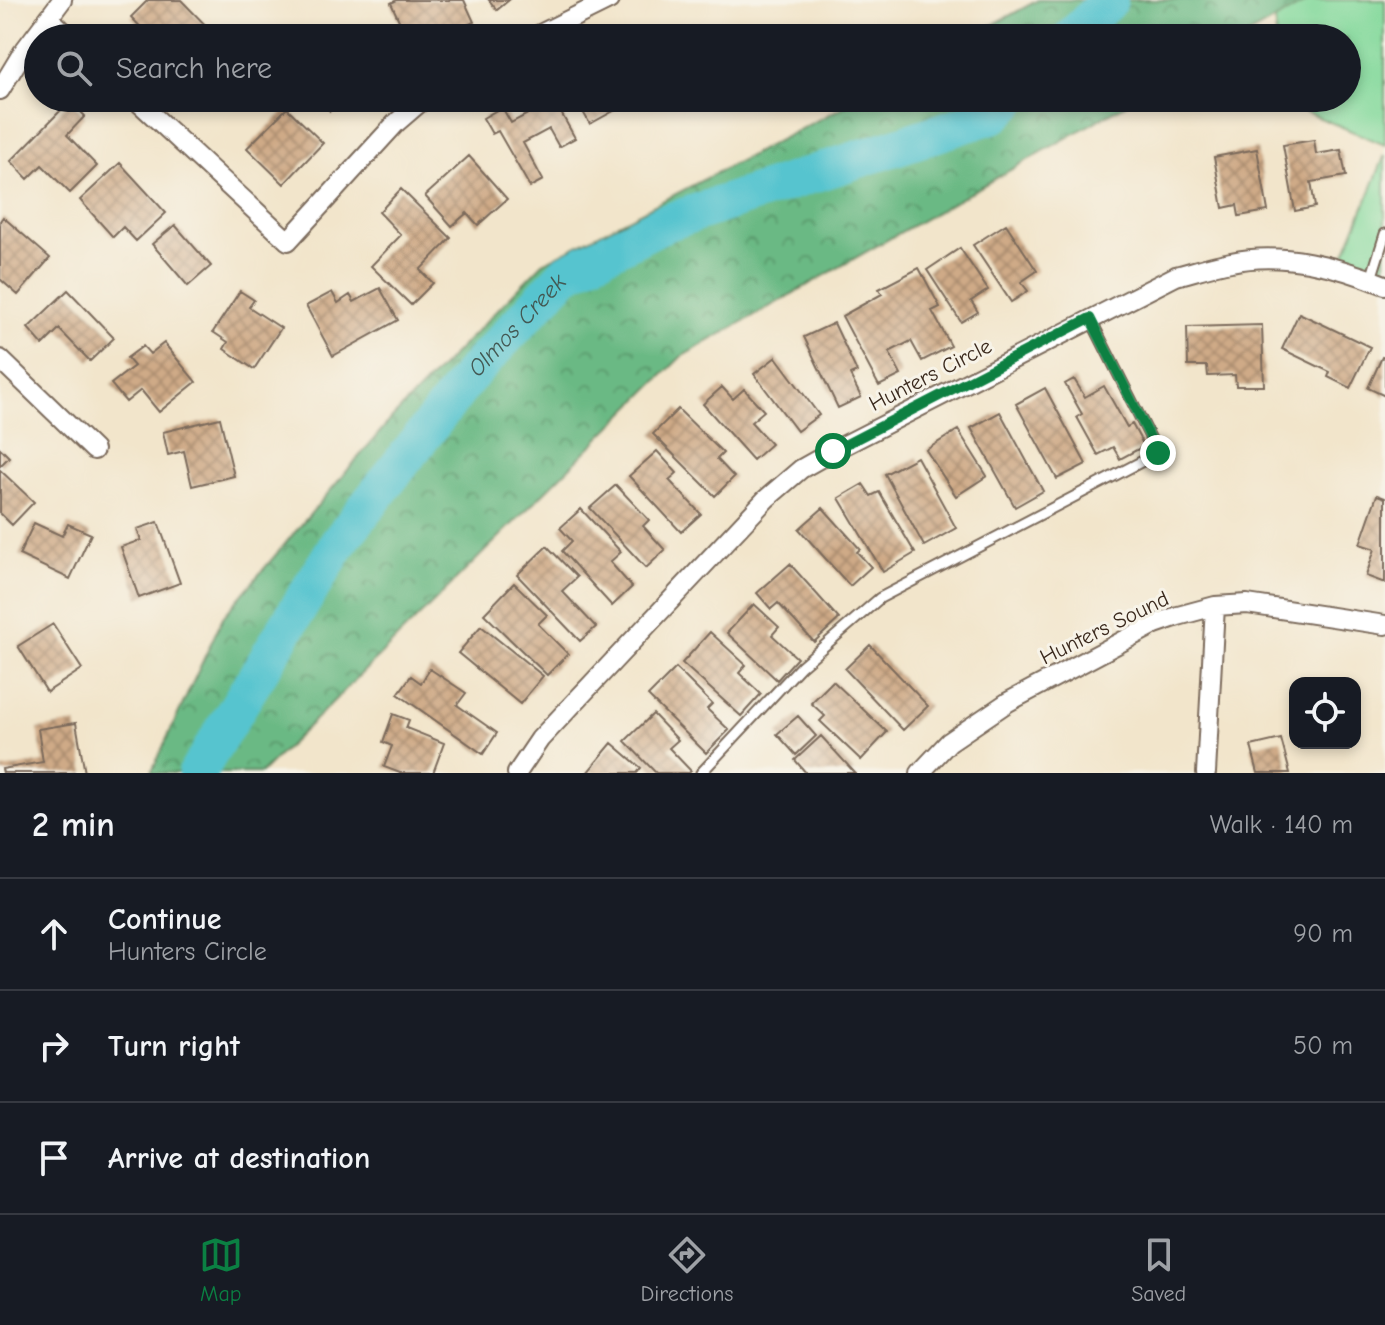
<!DOCTYPE html>
<html lang="en">
<head>
<meta charset="utf-8">
<style>
  :root { --surface:#171b24; --page:#20242c; --text:#f1f3f6; --muted:#9ea1a6; --line:#363941; --accent:#0b8043 }
  body { margin:0; font-family:"Comic Neue",sans-serif; background:var(--page); color:var(--text) }
  .controls { position:absolute; right:24px; bottom:24px; display:grid; overflow:hidden; border-radius:16px; box-shadow:0 4px 12px #0003 }
  .controls button { width:72px; height:72px; display:grid; place-items:center; padding:0; border:0; border-bottom:2px solid var(--line); background:var(--surface); color:var(--text); font:40px sans-serif }
  .stop { position:absolute; width:24px; height:24px; margin:-18px; border:6px solid #0b8043; border-radius:50%; background:#fff }
  .stop.end { background:#0b8043; border-color:#fff; box-shadow:0 2px 8px #0008 }
  .list { margin:0; padding:0; list-style:none }
  h2 { display:flex; justify-content:space-between; align-items:center; height:104px; margin:0; padding:0 32px; font-size:34px }
  h2 small { font-size:26px; font-weight:400; color:var(--muted) }
  .list li { display:grid; grid-template-columns:52px 1fr auto; gap:24px; align-items:center; box-sizing:border-box; height:112px; padding:0 32px; border-top:2px solid var(--line) }
  .list b { display:block; font-size:30px; white-space:nowrap }
  .list p { margin:0; font-size:26px; white-space:nowrap; color:var(--muted) }
  .list em { font-size:26px; font-style:normal; color:var(--muted) }
  .icon { flex:none; width:44px; height:44px; fill:none; stroke:currentColor; stroke-width:2; stroke-linecap:round; stroke-linejoin:round }
  .map { position:relative; flex:none; width:1385px; height:773px; overflow:hidden }
  .search { position:absolute; background:var(--surface); box-shadow:0 4px 12px #0003; left:24px; right:24px; top:24px; height:88px; display:flex; align-items:center; gap:20px; box-sizing:border-box; padding:0 28px; border-radius:44px; color:var(--muted); font-size:30px }
  .sheet { height:440px; background:var(--surface) }
  nav { display:flex; justify-content:space-around; align-items:center; box-sizing:border-box; height:112px; border-top:2px solid var(--line); background:var(--surface); font-size:22px; color:var(--muted) }
  nav a { display:grid; justify-items:center; gap:4px }
  nav .on { color:var(--accent) }
  .map>svg:first-child { display:block }
  .forest { fill:url(#forest-crowns); stroke:#537251; stroke-width:2 }
  .green { fill:#84d99c; stroke:#60825d; stroke-width:2 }
  .lines { fill:none; stroke-linecap:round; stroke-linejoin:round }
  .river { stroke:#57c4cf; stroke-width:38 }
  .building { fill:url(#building-cross-hatch) }
  .service-casing { stroke:#7b6b5b; stroke-width:13 }
  .minor-casing { stroke:#7b6b5b; stroke-width:22 }
  .service { stroke:#fff; stroke-width:9 }
  .minor { stroke:#fff; stroke-width:18 }
  .route { stroke:#0b8043; stroke-width:10 }
  .labels { text-anchor:middle; stroke-width:6; stroke-linejoin:round; paint-order:stroke }
  .street-label { font-size:22px; fill:#3b2a1e; stroke:#f7f3e8 }
  .water-label { font-size:24px; font-style:italic; fill:#435853; stroke:#f7f3e8 }
</style>
</head>
<body>
<div class="map">
<svg width="1385" height="773" viewBox="0 0 1385 773">
  <defs>
    <pattern id="forest-crowns" width="20" height="18" patternUnits="userSpaceOnUse" patternTransform="scale(2)"><rect width="20" height="18" fill="#6bb984"/><path d="M2 6a3 3 0 1 1 6 0M12 15a3 3 0 1 1 6 0" fill="none" stroke="#59976b"/></pattern>
    <pattern id="building-cross-hatch" width="8" height="8" patternUnits="userSpaceOnUse" patternTransform="scale(2)"><rect width="8" height="8" fill="#cfaa87"/><path d="M0 0l8 8M0 8l8-8" fill="none" stroke="#a98b6e"/></pattern>
  </defs>
  <rect width="100%" height="100%" fill="#f7f3e8"/>
  <filter id="ink" filterUnits="userSpaceOnUse"><feTurbulence type="fractalNoise" baseFrequency=".0125" numOctaves="2"/><feDisplacementMap in="SourceGraphic" scale="16" xChannelSelector="R" yChannelSelector="G"/><feConvolveMatrix kernelMatrix="1 2 1 2 8 2 1 2 1" color-interpolation-filters="sRGB"/></filter>
  <filter id="wash" filterUnits="userSpaceOnUse"><feTurbulence type="fractalNoise" baseFrequency=".006" numOctaves="4" result="noise"/><feDisplacementMap in="SourceGraphic" scale="32" xChannelSelector="R" yChannelSelector="G"/><feGaussianBlur stdDeviation="1.8" result="paint"/><feColorMatrix in="noise" values="0 0 0 0 0 0 0 0 0 0 0 0 0 0 0 0 0 1.4 0 .05"/><feComposite in="paint" operator="in"/></filter>
  <g filter="url(#wash)">
    <rect width="100%" height="100%" fill="#f2e5cb"/>
    <path class="forest" d="M1038,0H1310L1243,38H969Z
      M860,98H1137L681,357L261,773H151L223,617L391,419L543,263Z"/>
    <path class="green" d="M1310,0H1385V145L1277,100V98H1347V38H1276L1275,20Z
      M1385,155V273L1344,256Z"/>
    <g class="lines">
      <g class="river">
        <path d="M1071,38L1109,0"/>
        <path id="s1" d="M197,773L339,542L472,373L566,273L662,224L995,114L1011,98"/>
      </g>
    </g>
    <g id="blocks">
      <path class="building" d="M148,0H181L218,38H151L131,17Z
        M397,0H464L474,22L438,38H407L391,3Z
        M489,0H509L497,10Z
        M318,98H344L330,111Z
        M575,98H611L617,109L590,124Z
        M554,100L575,138L559,147L549,129L523,143L543,180L530,187L498,131L492,134L483,118L502,107L511,123Z
        M70,101L85,116L67,135L97,166L70,193L42,165L28,179L11,161Z
        M287,108L323,143L284,184L247,148Z
        M1314,140L1316,154L1341,150L1346,176L1311,182L1315,207L1295,211L1283,145Z
        M1257,149L1268,211L1239,216L1237,205L1223,208L1214,157Z
        M469,156L507,199L478,225L467,213L452,226L425,196Z
        M120,163L166,213L136,241L123,227L113,237L80,200Z
        M401,189L451,238L420,270L433,283L411,305L371,266L401,235L379,212Z
        M3,217L50,258L18,295L0,279V221Z
        M1006,224L1037,271L1021,282L1028,291L1011,302L973,245Z
        M175,225L211,266L188,286L152,244Z
        M960,248L988,290L971,301L978,312L961,322L927,270Z
        M919,268L940,307L932,311L951,346L922,361L911,341L889,352L901,375L879,386L842,316L882,294L879,289Z
        M380,288L398,320L333,356L306,306L332,292L338,303L350,295L354,302Z
        M68,290L114,338L90,361L59,329L43,345L28,328Z
        M240,291L254,300L249,307L281,328L254,369L224,349L228,342L213,332Z
        M1299,313L1370,347L1350,388L1328,377L1330,372L1282,349Z
        M834,323L857,372L850,375L861,397L838,408L804,337Z
        M1262,325L1264,386H1236L1235,375L1208,376L1207,366H1188L1187,327Z
        M164,343L196,382L159,412L141,390L126,402L111,384L134,366L127,358L143,346L150,354Z
        M776,357L819,415L797,431L754,374Z
        M1382,357L1385,358V396L1368,388Z
        M1074,379L1085,397L1104,386L1127,427L1132,424L1144,446L1120,459L1113,447L1098,455L1077,417L1082,414L1065,384Z
        M722,387L733,399L744,389L764,411L751,422L771,444L753,460L703,404Z
        M1045,388L1086,464L1057,479L1016,404Z
        M678,409L723,453L717,459L734,477L715,496L653,434Z
        M1000,412L1043,491L1015,507L971,428Z
        M220,418L234,476L192,486L184,451L168,455L163,432Z
        M958,430L987,476L956,496L926,450Z
        M0,448L9,457L0,466Z
        M657,451L677,473L669,480L701,514L681,532L629,476Z
        M917,457L956,528L924,546L885,474Z
        M0,470L34,502L12,525L0,513Z
        M863,484L871,496L879,492L915,553L883,572L839,498Z
        M616,485L649,520L643,526L665,550L646,568L590,508Z
        M1377,495L1385,498V583L1366,576L1375,549L1360,544Z
        M823,508L860,549L857,552L871,567L850,586L799,529Z
        M581,509L621,552L610,562L632,587L612,606L562,551L572,541L560,528Z
        M158,522L180,583L139,598L121,547L141,540L137,529Z
        M34,523L62,536L68,524L91,534L70,579L19,555Z
        M547,546L577,577L562,591L596,627L580,641L517,575Z
        M790,564L839,619L814,642L778,603L771,609L757,593Z
        M514,583L547,615L538,624L568,654L547,675L484,614Z
        M754,604L779,627L772,635L797,658L777,680L727,633Z
        M53,624L82,669L47,692L18,646Z
        M481,626L543,676L520,704L458,653Z
        M710,632L746,665L739,673L761,694L741,716L682,663Z
        M870,645L928,706L903,730L845,669Z
        M676,668L712,704L707,709L729,730L706,753L648,696Z
        M430,669L466,693L457,705L497,733L483,754L398,694L411,676L421,683Z
        M833,681L887,732L861,760L820,721L825,716L811,703Z
        M393,714L409,720L406,728L444,743L433,773H400L384,767L392,746L383,742Z
        M653,714L678,740L669,748L691,771L689,773H656L625,741Z
        M798,716L816,736L796,755L777,734Z
        M76,723L85,773H3L2,769L43,762L38,729Z
        M821,736L855,773H806L795,760Z
        M1281,739L1290,773H1258L1251,746Z
        M612,743L641,768L637,773H587Z"/>
    </g>
  </g>
  <g filter="url(#ink)">
    <use href="#blocks" fill-opacity="0" stroke="#7b6b5b" stroke-width="2"/>
    <g class="lines">
      <g class="service-casing">
        <path id="service" d="M1371,279L1385,234
          M701,773L801,666L880,598L1158,453L1090,318"/>
      </g>
      <g class="minor-casing">
        <path id="minor" d="M49,18L70,38
          M532,38L609,0
          M0,90L23,52L62,0
          M134,98L288,241L396,123L425,98
          M0,359L94,450
          M517,773L540,739L766,499L801,469L833,451L1176,276C1195,271 1213,265 1231,262C1283,251 1337,266 1385,285
          M920,773L949,742L1008,702L1155,624L1178,616L1215,606L1247,604L1385,625
          M1206,773L1215,606"/>
      </g>
      <use href="#service" class="service"/>
      <use href="#minor" class="minor"/>
    </g>
  </g>
  <g class="lines" filter="url(#ink)">
    <path class="route" d="M833,451L1090,318L1158,453"/>
  </g>
  <g class="labels">
    <g class="street-label">
      <text transform="translate(930 374) rotate(-27)" y="8">Hunters Circle</text>
      <text transform="translate(1104 627) rotate(-26)" y="8">Hunters Sound</text>
    </g>
    <g class="water-label">
      <text dy="8" stroke="none"><textPath href="#s1" startOffset="552">Olmos Creek</textPath></text>
    </g>
  </g>
</svg>
<div class="controls">
<button><svg class="icon" aria-label="locate" viewBox="0 0 24 24"><circle cx="12" cy="12" r="6"/><path d="M12 2v4M12 18v4M2 12h4M18 12h4"/></svg></button>
</div>
<div class="stop" style="left:833px;top:451px"></div>
<div class="stop end" style="left:1158px;top:453px"></div>
<div class="search"><svg class="icon" aria-label="search" viewBox="0 0 24 24"><circle cx="10" cy="10" r="6"/><path d="M15 15l6 6"/></svg>Search here</div>
</div>
<section class="sheet">
<h2>2 min<small>Walk · 140 m</small></h2>
<ul class="list">
<li><svg class="icon" aria-label="ahead" viewBox="0 0 24 24"><path d="M12 20V5M6 11l6-6 6 6"/></svg><div><b>Continue</b><p>Hunters Circle</p></div><em>90 m</em></li>
<li><svg class="icon" aria-label="right" viewBox="0 0 24 24"><path d="M7 20v-9h11M14 6l5 5-5 5"/></svg><div><b>Turn right</b></div><em>50 m</em></li>
<li><svg class="icon" aria-label="arrive" viewBox="0 0 24 24"><path d="M6 21V4h12l-3 4 3 4H6"/></svg><div><b>Arrive at destination</b></div></li>
</ul>
</section>
<nav>
<a class="on"><svg class="icon" aria-label="map" viewBox="0 0 24 24"><path d="M3 6l6-2 6 2 6-2v14l-6 2-6-2-6 2zM9 4v14M15 6v14"/></svg>Map</a>
<a><svg class="icon" aria-label="directions" viewBox="0 0 24 24"><path d="M12 3l9 9-9 9-9-9zM9 14v-3h6M13 9l2 2-2 2"/></svg>Directions</a>
<a><svg class="icon" aria-label="saved" viewBox="0 0 24 24"><path d="M7 4h10v16l-5-4-5 4z"/></svg>Saved</a>
</nav>
</body>
</html>
